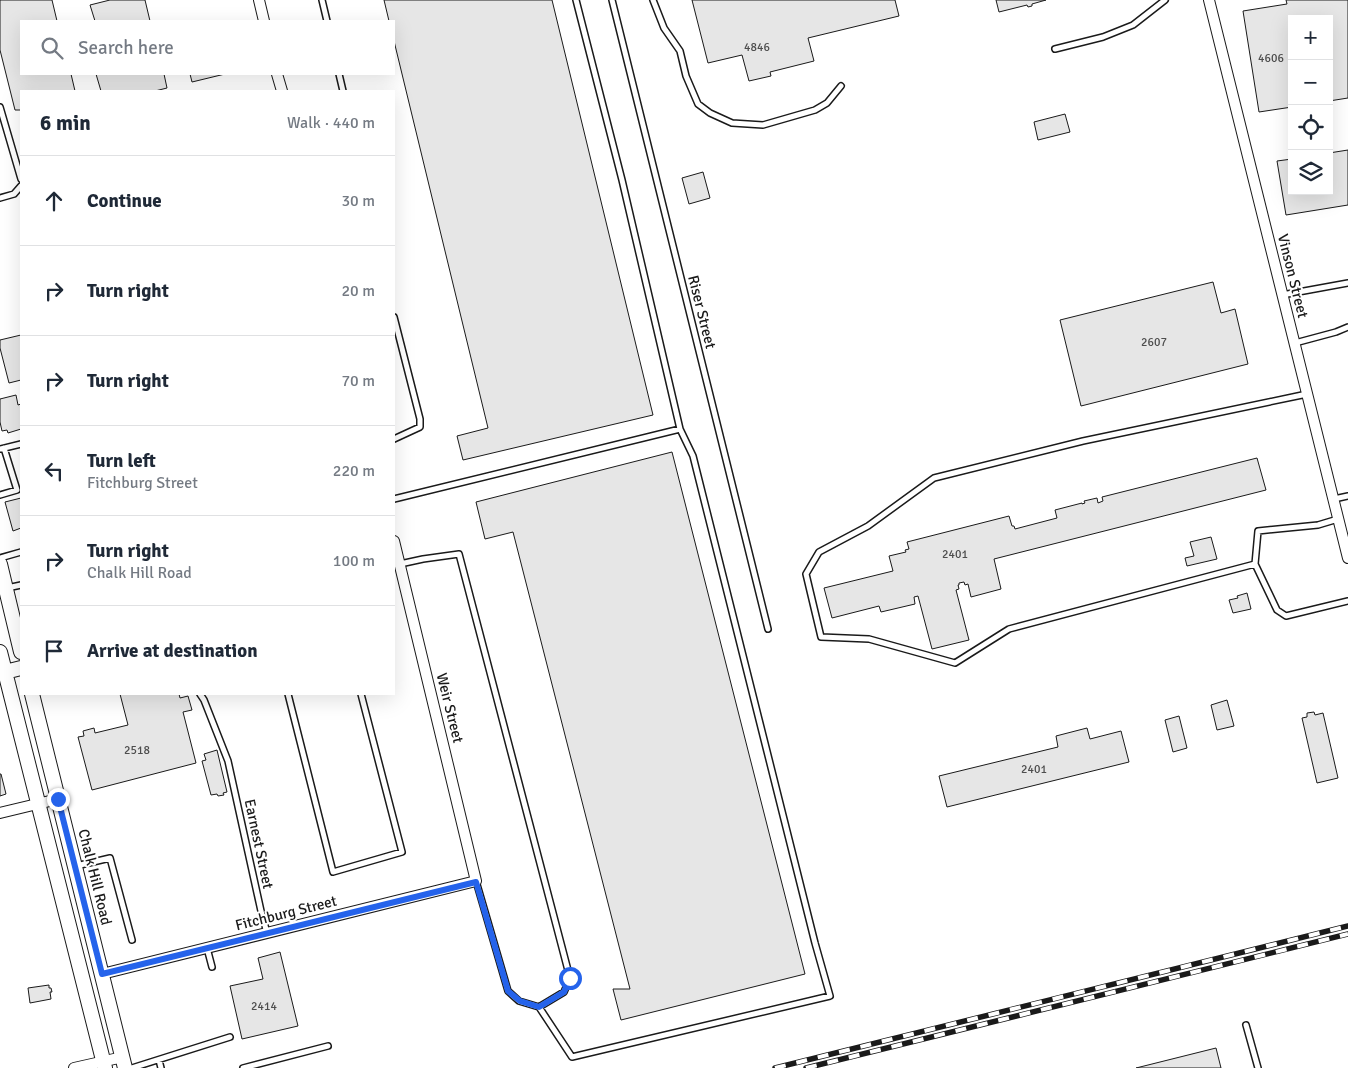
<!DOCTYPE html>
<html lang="en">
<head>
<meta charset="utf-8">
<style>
  :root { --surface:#fff; --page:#f2f2f3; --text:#1f2937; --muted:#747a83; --line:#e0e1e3 }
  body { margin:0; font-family:Signika,sans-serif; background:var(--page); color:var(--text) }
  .controls { position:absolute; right:15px; top:15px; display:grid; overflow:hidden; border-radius:0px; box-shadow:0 5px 20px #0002 }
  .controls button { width:45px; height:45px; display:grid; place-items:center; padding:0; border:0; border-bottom:1px solid var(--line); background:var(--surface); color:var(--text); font:25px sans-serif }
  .stop { position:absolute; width:15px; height:15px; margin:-11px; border:4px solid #2563eb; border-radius:50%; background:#fff }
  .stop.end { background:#2563eb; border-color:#fff; box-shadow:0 1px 5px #0008 }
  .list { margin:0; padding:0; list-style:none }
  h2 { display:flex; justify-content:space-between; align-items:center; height:65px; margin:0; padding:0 20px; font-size:21px }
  h2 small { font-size:16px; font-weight:400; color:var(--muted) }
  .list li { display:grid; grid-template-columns:32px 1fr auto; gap:15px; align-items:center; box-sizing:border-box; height:90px; padding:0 20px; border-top:1px solid var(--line) }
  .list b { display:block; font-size:19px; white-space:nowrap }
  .list p { margin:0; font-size:16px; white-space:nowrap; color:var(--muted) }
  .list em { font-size:16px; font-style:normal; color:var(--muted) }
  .icon { flex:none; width:28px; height:28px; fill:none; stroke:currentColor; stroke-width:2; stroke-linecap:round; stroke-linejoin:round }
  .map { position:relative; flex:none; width:1348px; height:1068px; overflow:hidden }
  .search { position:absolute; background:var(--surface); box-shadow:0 5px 20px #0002; left:20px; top:20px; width:375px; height:55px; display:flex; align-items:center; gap:12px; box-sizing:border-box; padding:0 18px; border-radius:0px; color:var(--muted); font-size:19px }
  .panel { position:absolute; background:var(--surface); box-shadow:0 5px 20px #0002; left:20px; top:90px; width:375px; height:605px; border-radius:0px }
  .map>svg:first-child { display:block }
  .building { fill:#e6e6e6; stroke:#1a1a1a }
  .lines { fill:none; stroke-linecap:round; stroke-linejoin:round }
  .service-casing { stroke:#1a1a1a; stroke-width:8 }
  .minor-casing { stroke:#1a1a1a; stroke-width:12 }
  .tertiary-casing { stroke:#1a1a1a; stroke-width:16 }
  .service { stroke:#fff; stroke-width:5 }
  .minor { stroke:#fff; stroke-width:10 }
  .tertiary { stroke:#fff; stroke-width:14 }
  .rail-casing { stroke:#1a1a1a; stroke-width:5.5 }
  .rail { stroke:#fff; stroke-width:4; stroke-dasharray:11; stroke-linecap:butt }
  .route { stroke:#2563eb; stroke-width:6 }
  .labels { text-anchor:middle; stroke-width:4; stroke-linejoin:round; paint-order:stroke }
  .number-label { font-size:12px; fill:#4d4d4d }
  .street-label { font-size:15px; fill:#1a1a1a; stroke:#fff }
</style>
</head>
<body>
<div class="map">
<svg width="1348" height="1068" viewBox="0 0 1348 1068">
  <rect width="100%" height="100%" fill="#fff"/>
  <path class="building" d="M0,0H52L57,21H21V74H71L75,91H21V110H15L0,50Z
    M110,0H145L150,21H95L90,5Z
    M384,0H552L653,415L463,460L457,436L488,428L394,41V21H389Z
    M692,0H895L899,16L808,38L814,61L770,72L771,76L749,81L742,55L708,63Z
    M996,0H1046L1032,4V6L1028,7L1027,5L999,12Z
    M1286,0H1348V98L1329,101V19H1292V107L1259,112L1243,11L1287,4Z
    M96,74H164L167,88L155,91H101Z
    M190,74H225L192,82Z
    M1065,114L1070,132L1038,140L1034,122Z
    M1348,150V205L1286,215L1277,161L1292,159V191H1329V153Z
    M703,172L710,198L689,204L682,178Z
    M1213,282L1221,313L1235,309L1248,364L1081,406L1060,320Z
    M21,335V380L9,383L0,348V340Z
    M16,395L18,405L21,404V429L8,433L7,430L2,431L0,422V399Z
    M672,452L805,974L621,1020L613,989H630L513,532L485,539L476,502Z
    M1257,458L1266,490L994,559L1001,589L971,597L968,584L965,585L964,582L959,583V585H958L959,589L956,590L969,640L932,649L918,596L914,597L915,604L881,612L879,606L832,618L824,588L893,571L889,556L906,552L905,550L909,549L907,542L1009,516L1012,526H1014L1015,529L1057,518L1055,510L1082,503V504L1085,503L1084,501L1097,498L1098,503L1103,501L1102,497Z
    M21,498V528L13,531L5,502Z
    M1211,537L1217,559L1187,566L1185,558L1194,556L1190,542Z
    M1247,593L1251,609L1233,613L1229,600L1238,598L1237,596Z
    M120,694H179L180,698L188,696L192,710L183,712L196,763L92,790L78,737L84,736L83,731L94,728L95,733L128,725Z
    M1227,700L1234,726L1217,730L1211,705Z
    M1314,712L1315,715L1323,713L1338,778L1317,783L1302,718L1307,717V713Z
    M1179,716L1187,748L1173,752L1165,720Z
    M1087,728L1090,739L1121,731L1129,762L947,807L939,776L1058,747L1056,736Z
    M217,750L227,792L223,793L224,795L218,796L217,794L211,795L202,761L206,760L204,754Z
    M0,774H1L6,794L0,796Z
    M280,952L298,1026L242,1039L230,986L263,979L258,958Z
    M49,985V988H51L52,992H50L51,999L30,1003L28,988Z
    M1216,1048L1221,1068H1136Z"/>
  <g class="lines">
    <g class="service-casing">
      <path id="service" d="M322,0L327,21
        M576,0L622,180L680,429
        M612,0L768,629
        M653,0L664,28L680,51L686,76L698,104L710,113L732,123L763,125L815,110L827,103L841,86
        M1055,49L1103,37L1133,25L1165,0
        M339,74L343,91
        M0,107L21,179
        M0,198L14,194L21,186
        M1282,295L1348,283
        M394,317L420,419V427L394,439
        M1295,343L1336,332L1348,327
        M1307,394L1083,441L934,478L868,526L819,552L806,574L821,637L869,639L955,663L1009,629L1255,564L1258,531L1318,525L1338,519
        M0,449L21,444
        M0,495L17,490L4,448
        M394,499L680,429L693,456L815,943L830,996L572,1057L539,1007L519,1001L508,991L476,881
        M1334,499L1348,496
        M0,558L21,552
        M400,564L423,559L459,554L570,978L564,992L539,1007
        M1255,564L1277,610L1286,616L1348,601
        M7,588L21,585
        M200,694L204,700L228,761L261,911L267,933
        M288,694L333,872L402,852L361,694
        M76,866L110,858L132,940
        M207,948L212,967
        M1246,1025L1258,1068
        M159,1060L161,1068
        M132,1068L230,1037
        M243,1068L328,1046"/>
    </g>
    <g class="minor-casing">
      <path id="minor" d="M259,0L264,21
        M1209,0L1348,558
        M277,74L282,91
        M0,813L58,799
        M102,974L476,881L394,541
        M74,1068L123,1057"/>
    </g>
    <g class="tertiary-casing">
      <path id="tertiary" d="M0,564L21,652
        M0,652L105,1068
        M5,672L21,668
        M32,694L125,1068"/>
    </g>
    <use href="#service" class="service"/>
    <use href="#minor" class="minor"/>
    <use href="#tertiary" class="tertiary"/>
    <g class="rail-casing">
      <path id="rail" d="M775,1068L1348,926
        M806,1068L1348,934"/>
    </g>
    <use href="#rail" class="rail"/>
  </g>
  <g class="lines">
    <path class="route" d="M58,799L102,974L476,882L508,991L520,1001L539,1007L564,992L570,978"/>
  </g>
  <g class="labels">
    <g class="number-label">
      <text x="757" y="51">4846</text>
      <text x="1271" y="62">4606</text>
      <text x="1154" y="346">2607</text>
      <text x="955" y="558">2401</text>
      <text x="137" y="754">2518</text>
      <text x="1034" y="773">2401</text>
      <text x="264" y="1010">2414</text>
    </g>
    <g class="street-label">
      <text transform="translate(1293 276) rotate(76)" y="5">Vinson Street</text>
      <text transform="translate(702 312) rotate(76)" y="5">Riser Street</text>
      <text transform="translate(450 708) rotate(76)" y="5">Weir Street</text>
      <text transform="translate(259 844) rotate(78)" y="5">Earnest Street</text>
      <text transform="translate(95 877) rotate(76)" y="5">Chalk Hill Road</text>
      <text transform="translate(286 913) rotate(-14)" y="5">Fitchburg Street</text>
    </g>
  </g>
</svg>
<div class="controls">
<button>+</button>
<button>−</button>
<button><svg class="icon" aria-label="locate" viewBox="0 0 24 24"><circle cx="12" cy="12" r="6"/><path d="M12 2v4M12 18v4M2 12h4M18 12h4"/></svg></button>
<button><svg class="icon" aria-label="layers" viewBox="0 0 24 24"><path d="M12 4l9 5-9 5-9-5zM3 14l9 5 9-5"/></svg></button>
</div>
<div class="stop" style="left:570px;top:978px"></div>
<div class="stop end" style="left:58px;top:799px"></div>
<div class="search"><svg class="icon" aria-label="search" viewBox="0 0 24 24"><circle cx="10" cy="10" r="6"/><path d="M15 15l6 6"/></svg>Search here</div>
<section class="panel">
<h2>6 min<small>Walk · 440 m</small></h2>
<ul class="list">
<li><svg class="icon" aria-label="ahead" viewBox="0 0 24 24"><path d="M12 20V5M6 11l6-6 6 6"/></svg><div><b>Continue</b></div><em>30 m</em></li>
<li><svg class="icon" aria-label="right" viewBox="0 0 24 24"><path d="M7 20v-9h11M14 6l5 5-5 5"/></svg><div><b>Turn right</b></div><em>20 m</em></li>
<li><svg class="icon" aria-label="right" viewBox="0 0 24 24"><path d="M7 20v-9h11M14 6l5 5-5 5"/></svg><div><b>Turn right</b></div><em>70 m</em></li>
<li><svg class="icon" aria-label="left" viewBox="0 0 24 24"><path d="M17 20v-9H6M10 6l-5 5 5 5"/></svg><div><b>Turn left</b><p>Fitchburg Street</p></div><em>220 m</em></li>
<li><svg class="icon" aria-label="right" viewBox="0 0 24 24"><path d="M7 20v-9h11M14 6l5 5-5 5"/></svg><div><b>Turn right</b><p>Chalk Hill Road</p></div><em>100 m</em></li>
<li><svg class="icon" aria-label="arrive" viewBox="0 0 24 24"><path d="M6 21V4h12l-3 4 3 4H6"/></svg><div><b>Arrive at destination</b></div></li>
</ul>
</section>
</div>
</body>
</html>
